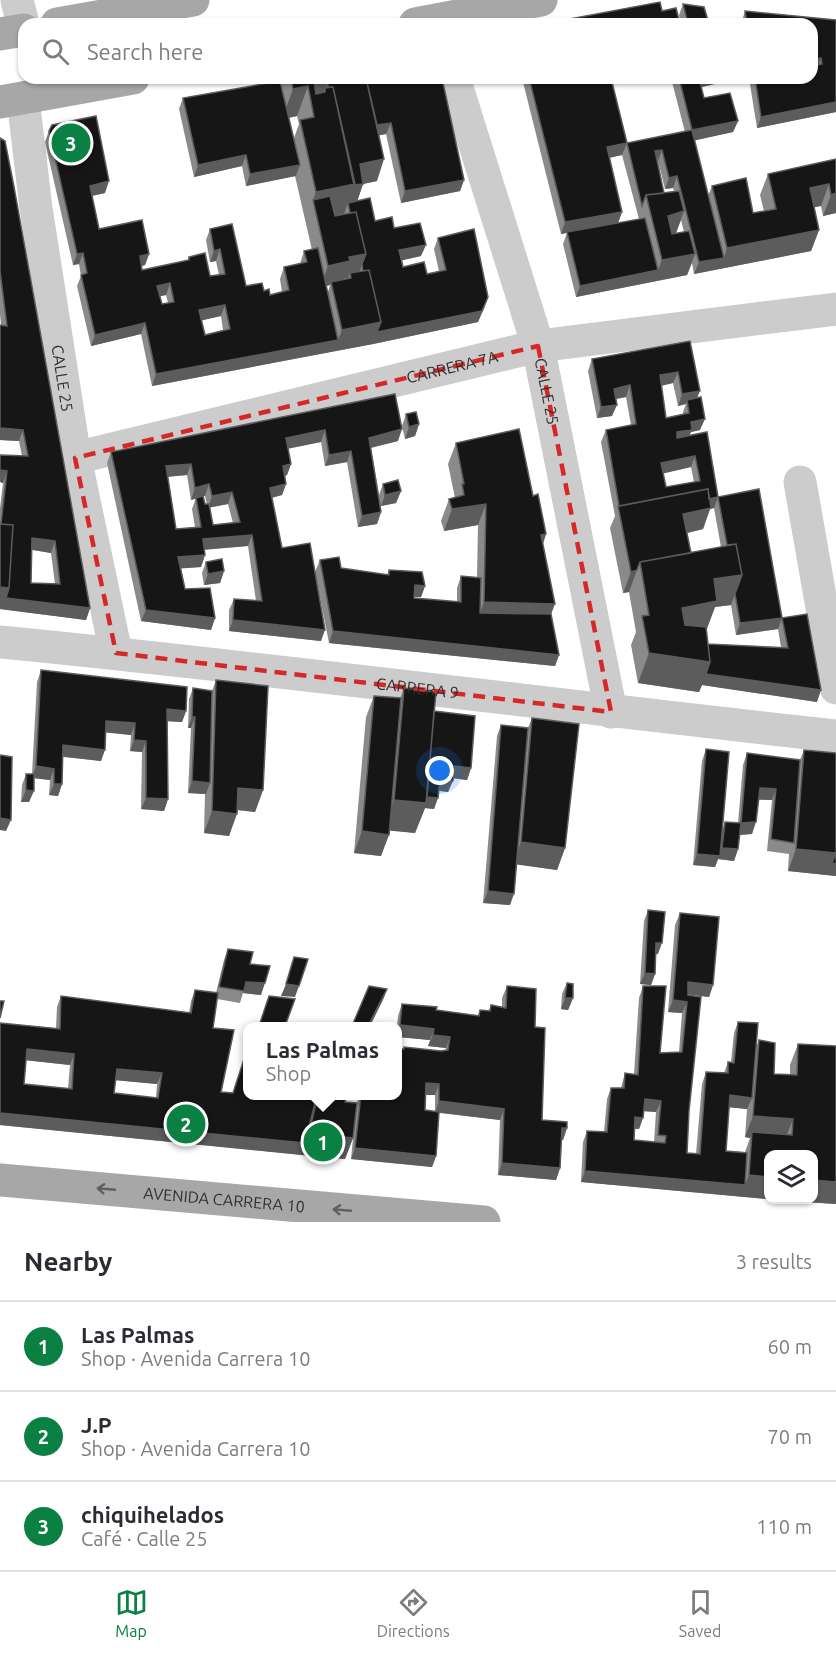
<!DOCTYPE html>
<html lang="en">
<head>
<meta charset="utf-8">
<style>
  :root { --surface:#fff; --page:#f2f2f3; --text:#2b2b33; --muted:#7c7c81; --line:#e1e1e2; --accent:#0b8043 }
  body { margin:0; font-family:Ubuntu,sans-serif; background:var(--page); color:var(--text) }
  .controls { position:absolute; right:18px; bottom:18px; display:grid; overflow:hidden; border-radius:12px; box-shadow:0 2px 4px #0004 }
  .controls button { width:54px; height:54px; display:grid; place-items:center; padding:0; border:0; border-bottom:2px solid var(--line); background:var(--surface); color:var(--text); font:30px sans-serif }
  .you { position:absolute; left:440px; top:771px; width:21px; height:21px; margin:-15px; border:4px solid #fff; border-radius:50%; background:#1a73e8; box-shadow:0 0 0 9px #1a73e833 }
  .badge { display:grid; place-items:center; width:39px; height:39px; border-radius:50%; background:var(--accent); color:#fff; font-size:20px; font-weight:700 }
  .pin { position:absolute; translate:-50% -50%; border:3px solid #fff; box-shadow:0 2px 6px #0006 }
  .popup { position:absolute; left:243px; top:1022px; width:159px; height:78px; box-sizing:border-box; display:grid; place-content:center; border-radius:12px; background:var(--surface); filter:drop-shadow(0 2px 4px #0005); font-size:20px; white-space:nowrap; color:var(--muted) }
  .popup b { font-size:22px; color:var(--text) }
  .popup::after { content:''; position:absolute; left:50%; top:100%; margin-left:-12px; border:12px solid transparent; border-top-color:var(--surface) }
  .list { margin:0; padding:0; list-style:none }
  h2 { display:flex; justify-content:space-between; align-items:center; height:78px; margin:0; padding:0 24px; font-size:26px }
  h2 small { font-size:20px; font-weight:400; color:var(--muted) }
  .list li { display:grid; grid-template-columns:39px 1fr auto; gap:18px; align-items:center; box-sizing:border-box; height:90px; padding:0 24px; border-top:2px solid var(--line) }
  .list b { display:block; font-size:22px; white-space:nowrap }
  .list p { margin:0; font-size:20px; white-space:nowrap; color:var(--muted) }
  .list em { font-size:20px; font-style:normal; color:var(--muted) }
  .icon { flex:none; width:33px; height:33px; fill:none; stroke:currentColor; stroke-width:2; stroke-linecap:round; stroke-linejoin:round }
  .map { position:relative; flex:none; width:836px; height:1222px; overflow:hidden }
  .search { position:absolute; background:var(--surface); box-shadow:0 2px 4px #0004; left:18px; right:18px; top:18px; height:66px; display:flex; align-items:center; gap:15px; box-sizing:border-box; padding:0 21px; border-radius:18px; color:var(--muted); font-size:22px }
  .sheet { height:348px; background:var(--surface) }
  nav { display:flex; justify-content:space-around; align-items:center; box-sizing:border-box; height:84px; border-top:2px solid var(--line); background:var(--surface); font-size:16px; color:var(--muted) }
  nav a { display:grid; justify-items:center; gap:3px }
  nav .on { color:var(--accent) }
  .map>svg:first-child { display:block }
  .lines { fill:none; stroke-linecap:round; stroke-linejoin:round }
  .minor { stroke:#ccc; stroke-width:33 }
  .major { stroke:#a7a7a7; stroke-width:33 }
  .wall { fill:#8a8a8a; fill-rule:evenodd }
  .shaded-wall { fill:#5c5c5c }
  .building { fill:#161616; stroke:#5c5c5c; stroke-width:1.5; fill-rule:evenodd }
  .oneway { stroke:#5f5f5f }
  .marked { fill:none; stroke:#d62828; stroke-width:4.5; stroke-dasharray:12 8; stroke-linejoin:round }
  .labels { text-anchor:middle; stroke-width:6; stroke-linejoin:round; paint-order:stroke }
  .street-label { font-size:16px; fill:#2f2f2f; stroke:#fff }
</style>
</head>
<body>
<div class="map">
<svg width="836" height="1222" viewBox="0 0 836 1222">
  <rect width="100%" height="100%" fill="#fff"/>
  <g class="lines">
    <g class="minor">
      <path d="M17,0L24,28"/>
      <path id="s1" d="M454,78L538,346L611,712"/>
      <path id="s2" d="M23,99L36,208L75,458L116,653"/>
      <path id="s3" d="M75,458L538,346L836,309"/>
      <path d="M800,482L836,688"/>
      <path id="s4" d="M0,642C279,669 557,706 836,736"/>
    </g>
    <g class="major">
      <path d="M57,24L193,0"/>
      <path d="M415,24L541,0"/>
      <path d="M0,34L24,30"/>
      <path d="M0,102L133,78"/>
      <path id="s5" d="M0,1180L484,1222"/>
    </g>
  </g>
  <path class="wall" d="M683,4L709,24H681L679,15Z
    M745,11L836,20V112L757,128L749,78H812V24H741Z
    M281,78H442L464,180L460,191L401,203L386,134L379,135L377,181L363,184L357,201L375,221L394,228L421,256L402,260L403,267L427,274L439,271L434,249L438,238L488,297L484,309L478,322L373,344L152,386L141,334L91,346L77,286L81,276L79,264L73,265L45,142L49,131L105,193L92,196L99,229L149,254L145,265L141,266L142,270L187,261L189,257L210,276L219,275L216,261L210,262L206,240L210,229L246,286L264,291L270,295L282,292L280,279L284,267L300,264L304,251L312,250L295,176L246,186L242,166L194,177L179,109L183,98L280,81ZM297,116L299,124L294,138L289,118ZM330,285L328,292L326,286ZM166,295L168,303L162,304L160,296ZM221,316L223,330L205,335L201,320Z
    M522,78H614L611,79L627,143L685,132L671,78H721L719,83L701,87L704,98L738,121L733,132L694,140L708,196L712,186L753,213L764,211L760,195L768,174L836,159V213L823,216L821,206L814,207L819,230L811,251L694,274L692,263L687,275L576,297L563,244L567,233L561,234ZM622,155L639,219L618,223L622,212L609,158ZM658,161L665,189L673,188L674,191L664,193ZM681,220L684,232L672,234L676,233Z
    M0,138L90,608L86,620L0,609V508L3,483L0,482V455L22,456L19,441L0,440V325H1L0,314ZM32,550L51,553L55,584L31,583Z
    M690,341L700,430L691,432L689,435L718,497L782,618L817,702L702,685L699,692L638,683L631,645L636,632L629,592L623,593L610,528L615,516L601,442L606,430L631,425L626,397L616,399L612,416L597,418L588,371L592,359ZM673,383L678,406L686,404L683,412V414L666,418L661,386ZM691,467L694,482L666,487L663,473ZM714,508L721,547L691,553L687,533L703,529L710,509ZM731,605L736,635L778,629L781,647L708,644L706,631L715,607Z
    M395,394L398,441L371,448L379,495L383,484L401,491L396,503L381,506V512L377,524L358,527L347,462L325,466L321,442L288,448L291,464L287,475L285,476L286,484L282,495L272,498L282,548L321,641L229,631V610L234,599L256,601L248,546L204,550L205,555L201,567L181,568L185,589L215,618L211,630L141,621L107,463L111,452ZM187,475L191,500L196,498L192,509L195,527L176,529L168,477ZM203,496H205L207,504H205ZM228,504L233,523L213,525L210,507Z
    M406,414L419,424L415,436L405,439L402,426Z
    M456,443L533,496L546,534L543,544L551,614L559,655L555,666L329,643L315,572L320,560L341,568L387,575L389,570L425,586L421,597H414V598L457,602V588L461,576L477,577L478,525L444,531L441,521L449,499L455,498L448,464Z
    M206,562L224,571L220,583L204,585L202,573Z
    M41,670L186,711L182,722L167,721L168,799L164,811L141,809L142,752L130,751L131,735L105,732L101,761L63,757L62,784L58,796L49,795L50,780L34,778L29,802H21L22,785L26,774H32L37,682Z
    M216,680L263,790L255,812L237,810L229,836L204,833L205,794L188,793L191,728H188L189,699L193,688L212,691Z
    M404,688L434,711L471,768L467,780L453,778L448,792L439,791L434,809L425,808L415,833L389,830L381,856L354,853L366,717L374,696L400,698Z
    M532,718L565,848L557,870L517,864L510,905L483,903L497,736L501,725L528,728Z
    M706,749L722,831L725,822L738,823L743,765L747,753L800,760L804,750L836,876L788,871L789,854L767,851L772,800H759L752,834L740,835L738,849L734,861L718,859L715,867L693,865L702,761Z
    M648,910L658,954H656L655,974L651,985L640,984L644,921Z
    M680,913L713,985L709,997L688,994L689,1111L687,1153L696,1154L702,1084L706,1072L724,1073L728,1062H731L734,1033L738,1022L755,1050L759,1040L774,1074L790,1075V1065L798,1044L836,1204L776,1200H813L768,1155V1199L581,1182L583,1142L587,1131L604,1132L607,1099L611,1088H621L625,1073L634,1074L639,998L643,986L660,1053L679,1052L682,1013L668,1012L675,925ZM729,1107L747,1109L745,1137L750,1138L745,1152L726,1151ZM644,1111L656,1112L654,1142L634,1140V1129H639L643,1118Z
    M228,949L250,964L261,995L243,993L240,1003L217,999L213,1028L221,1092L248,1095L289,1098L290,1095H347L345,1102L357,1103L359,1095H398L441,1051L445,1050L446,1048L428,1046L430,1040L398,1037V1026H397L398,1016L402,1004L436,1010L478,1015L480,1010L489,1011L491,1005L502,1007V998L507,986L535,1027L542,1120L567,1128L563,1140H561L560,1168L556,1180L498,1175L500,1120L439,1113L436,1156L432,1167L351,1159L354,1128L353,1138L345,1159L0,1125V1023L56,1028L57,1007L61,996L189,1013L191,1001L195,990L216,993L224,960ZM26,1060L70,1065L68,1088L24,1084ZM116,1080L157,1084L156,1098L114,1093ZM426,1095H435V1111L425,1110Z
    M567,983L573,998L568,1010L561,1009L562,994Z"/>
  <path class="shaded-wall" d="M821,58L817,70L812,71V60Z
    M328,78H330L325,91V88L318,108L314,81Z
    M702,78H721L719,83L698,88Z
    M308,86L297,116L282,119L293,89Z
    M836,102V112L757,128L761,117Z
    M738,121L733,132L688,142L692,130Z
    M391,123L386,134L367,138L371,126Z
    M627,143L622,155L603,159L607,147Z
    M662,150L658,161L655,151Z
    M246,155L242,166L194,177L198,165Z
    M384,159L377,181L363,184L356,205L348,203L344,214L318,219L313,200L316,192L360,164Z
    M300,165L296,176L246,186L250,174Z
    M677,176L673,188L665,189L669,178Z
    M464,180L460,191L401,203L405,191Z
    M109,181L105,193L86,197L90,186Z
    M829,184L821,206L802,210L810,188Z
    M836,193V213L823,216L831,195Z
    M684,211L676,233L660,237L668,216Z
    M622,212L618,223L561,234L565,222Z
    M819,230L811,251L694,274L699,262L724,258L727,248Z
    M426,245L421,256L395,262L399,250Z
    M220,249L216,261L210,262L214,251Z
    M83,253L79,264L73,265L77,254Z
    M149,254L145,265L135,268L140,256Z
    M366,254L358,276L350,273L348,278H344L342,283L331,282L330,285L320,288L328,266L349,257Z
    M695,254L687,275L576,297L580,286L658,270L662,260Z
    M170,283L166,295L153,298L157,286Z
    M488,297L478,322L373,344L152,386L156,374L338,340L342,330Z
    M225,305L221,316L195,322L199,310Z
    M145,323L141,334L91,346L95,335Z
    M678,372L673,383L655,387L660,375Z
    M630,385L626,397L610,400L614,389Z
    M700,391L695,403L687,400L686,404L678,406L682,394Z
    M617,405L612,416L597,418L601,407Z
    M705,419L700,430L691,432L687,441L672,444L677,432L691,422Z
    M419,424L415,436L405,439L409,427Z
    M0,428L23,430L19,441L0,440Z
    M402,429L398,441L365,449L369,438Z
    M325,430L321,442L282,450L286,438Z
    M351,451L347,462L325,466L329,455Z
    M695,456L691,467L657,475L661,463Z
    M191,464L187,475L162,477L166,466Z
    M291,464L287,475L279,478L283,466Z
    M0,470L7,471L3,483L0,482Z
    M209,484L205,496L191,500L195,488Z
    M286,484L282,495L266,499L270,488Z
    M401,491L396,503L381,506L385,495Z
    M232,492L228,504L208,508L212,496Z
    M718,497L714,508L710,509L703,529L675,536L620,517Z
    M486,504L478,525L444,531L452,509Z
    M381,512L377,524L358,527L362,516Z
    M546,534L539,555L541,535Z
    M252,535L248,546L198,550L203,539Z
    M32,538L55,541L51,553L28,549Z
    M205,555L201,567L174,569L178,557Z
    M637,570L629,592L623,593L631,572Z
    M224,571L220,583L204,585L208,574Z
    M742,575L731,605L715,607L706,631L671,638L682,608L714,579Z
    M415,585L425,586L421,597H411Z
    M0,587L9,588L90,608L86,620L0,609Z
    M484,602L555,604L547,625L476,624Z
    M146,610L215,618L211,630L141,621Z
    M782,618L778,629L736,635L740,623Z
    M233,620L325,630L321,641L229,631Z
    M333,631L559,655L555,666L329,643Z
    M649,653L710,662L821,690L817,702L702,685L699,692L638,683Z
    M167,709L186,711L182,722L163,721Z
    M192,717H195L191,728H188Z
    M106,721L135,723L131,735L101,732Z
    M134,740L146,741L142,752L130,751Z
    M63,745L105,750L101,761L59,756Z
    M36,766L54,769L50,780L32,778Z
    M455,766L471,768L467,780L451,778Z
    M440,779L453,781L448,792L435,790Z
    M192,781L210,783L206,794L188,793Z
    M54,784H62L58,796L49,795Z
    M238,788L263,790L255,812L230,809Z
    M760,788L776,789L772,800L756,799Z
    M26,790L34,791L29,802H21Z
    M421,796L438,798L434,809L425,808L415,833L383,830L394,800Z
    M146,798L168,799L164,811L141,809Z
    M212,811L237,814L229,836L204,833Z
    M0,818L11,820L6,831L0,830Z
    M756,822L752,834L737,835L741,823Z
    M362,831L389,835L381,856L354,853Z
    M521,842L565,848L557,870L513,864Z
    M722,848L738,849L734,861L718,859L715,867L693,865L697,854L719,855Z
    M796,849L836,853V876L788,871Z
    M488,891L514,894L510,905L483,903Z
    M656,943H662L658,954L652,955Z
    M645,973L655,974L651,985L640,984Z
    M246,982L265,983L261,995L243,993Z
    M688,982L713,985L709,997L684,994Z
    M286,984L299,986L295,997L281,996Z
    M387,989L383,1000L370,1026H368Z
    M565,998H573L568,1010L561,1009Z
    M673,1000L687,1002L682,1013L668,1012Z
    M400,1025L434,1029L430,1040L398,1037V1031Z
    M433,1035L450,1037L446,1048L428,1046Z
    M27,1049L74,1054L70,1065L23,1060Z
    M117,1069L162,1073L157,1084L113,1080Z
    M426,1083L439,1084L435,1095H422Z
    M730,1095L752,1098L747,1109L726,1107Z
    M645,1099L661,1101L656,1112L641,1111Z
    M439,1101L504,1109L500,1120L435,1112Z
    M0,1113L305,1143L301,1155L0,1125Z
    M753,1116L793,1119L785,1140L752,1132L750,1138L745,1137Z
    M635,1117L643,1118L639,1129L630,1128Z
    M562,1128H567L563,1140L558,1139Z
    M309,1133L353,1138L345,1159L301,1155Z
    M355,1148L436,1156L432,1167L351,1159Z
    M502,1163L560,1168L556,1180L498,1175Z
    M585,1171L745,1185L749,1175L768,1177V1199L581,1182Z
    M813,1180L836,1182V1204L776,1200H813Z"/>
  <path class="building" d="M660,2L662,11L676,8L680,24H543Z
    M683,4L704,7L709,24H688Z
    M745,11L836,20V102L761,117L755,78H812V66L822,64L821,58L812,60V24H747Z
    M291,78H328L314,81L316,94L325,92V88L333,87L355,184L316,192L300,120L314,117L308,86L293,89Z
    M330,78H366L384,159L360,164L363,184L354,185L333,87H328V84Z
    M366,78H442L464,180L405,191L391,123L377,125Z
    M529,78H611L627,143L607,147L622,212L565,222Z
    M679,78H699L704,98L730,93L738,121L692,130Z
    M280,81L300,165L250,174L246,155L198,165L183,98Z
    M96,116L109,181L90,186L99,229L142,220L149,254L140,256L142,270L189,260V257L205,253L210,276L225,274L220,249L214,251L210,229L232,224L246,286L262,283L264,291L269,289L270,295L289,290L284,267L307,262L304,251L318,248L338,340L156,374L145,323L95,335L81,275L87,273L83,253L77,254L49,131L52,125ZM170,283L174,302L162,304L157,286ZM225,305L230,329L205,335L199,310Z
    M692,130L724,258L699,262L677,176L669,178L662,150L655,151L664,193L646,195L642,206L627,143Z
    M0,138L5,141L14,187L90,608L6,598L9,588L13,525L1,524L7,471L0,470V455L28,456L23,430L0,428V325L7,326L0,271ZM32,538L55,541L60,584L31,583Z
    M836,159V193L831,195L829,184L810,188L819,230L727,248L712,186L746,178L753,213L776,209L768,174Z
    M679,191L684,211L668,216L672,234L689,231L695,254L662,260L646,195Z
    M330,196L335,216L356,212L366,254L349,257L350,261L328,266L313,200Z
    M370,198L375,221L392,217L394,228L420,223L426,245L399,250L403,267L424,262L427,274L446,270L438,238L474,229L488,297L482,311L377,332L381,322L369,270L363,271L362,264L366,254L356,212L350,213L348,203Z
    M645,218L658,270L580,286L567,232Z
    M369,270L381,322L342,330L331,282L351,278L350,273Z
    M690,341L700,391L682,394L678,372L660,375L666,418L689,413L687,400L701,397L705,419L691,422L692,430L677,432V438L707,432L718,497L709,499L708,489L619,506L606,430L636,424L630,385L614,389L617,405L601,407L592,359ZM695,456L700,481L666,487L661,463Z
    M395,394L402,429L369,438L381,512L362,516L351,451L329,455L325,430L286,438L291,464L283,466L286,484L270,488L282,548L310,543L325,630L233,620L234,599L262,601L252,535L203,539L205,555L178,557L185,589L210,588L215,618L146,610L111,452ZM191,464L195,488L209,484L212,496L232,492L240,522L213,525L209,504H205L203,496L196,498L201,527L176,529L166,466Z
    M416,412L419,424L409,427L406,414Z
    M519,429L533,496L538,494L546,534L541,535L555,604L484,602L486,504L452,509L449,499L464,495L462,484H464L456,443Z
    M398,480L401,491L385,495L383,484Z
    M708,489L711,508L683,514L691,553L640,562L637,570L631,572L618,506Z
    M759,489L782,618L807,614L821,690L706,674L710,662L708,644L788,648L782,618L740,623L735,594L742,575L736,544L727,545L718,497Z
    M0,524L13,525L9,588L0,587Z
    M736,544L742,575L714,579L717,601L682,608L685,625L706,627L710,662L649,653L642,616L649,615L640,562Z
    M339,557L341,568L389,575V570L422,572L425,586L415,585L414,598L461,602V576L481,578L480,613L551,614L559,655L333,631L320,560Z
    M222,559L224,571L208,574L206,562Z
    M41,670L187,687L186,711L167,709L168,799L146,798V741L134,740L135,723L106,721L105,750L63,745L62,784H54V769L36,766Z
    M216,680L268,686L263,790L238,788L237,814L212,811Z
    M193,688L212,691L210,783L192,781L195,717H192Z
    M404,688L436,692L426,803L394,800Z
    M374,696L401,698L389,835L362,831Z
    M434,711L475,716L471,768L455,766L453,781L440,779L438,798L427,797Z
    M532,718L579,724L565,848L521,842Z
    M501,725L528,728L514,894L488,891Z
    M706,749L729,752L720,856L697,854Z
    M804,750L836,753V853L796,849Z
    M747,753L800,760L794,843L771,839L776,789L760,788L756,822L741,823L738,849L722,848L725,822L741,823Z
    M0,755L12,757L11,820L0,818Z
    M26,774H34V791L26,790Z
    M836,851V864L832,863L836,853Z
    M648,910L665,912L662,943H656L655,974L645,973Z
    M680,913L719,917L713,985L688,982V995L701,997L689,1111L687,1153L700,1154L706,1072L728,1073V1062L734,1063L738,1022L758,1023L752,1098L730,1095L726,1151L747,1153L745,1185L585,1171L587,1131L607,1132L611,1088H624L625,1073L638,1075L643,986H666L660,1053L682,1052L687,1002L673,1000ZM645,1099L661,1101L658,1135L666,1136L665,1143L634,1140L635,1117L643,1118Z
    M228,949L253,952L250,964L270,966L265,983L246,982L244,991L219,987Z
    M294,957L308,959L299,986L286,984Z
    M567,983L573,984V998H565Z
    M369,986L387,989L368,1026H352Z
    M507,986L536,989L535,1027L545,1028L542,1120L567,1122V1128H562L560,1168L502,1163L504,1109L439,1101V1084L426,1083L425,1110L439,1112L436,1156L355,1148L361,1095H398V1049H404V1047L441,1051L448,1050L450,1037L433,1035L434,1029L400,1025L402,1004L437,1007L436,1010L479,1016L480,1010L490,1011L491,1005L506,1008Z
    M195,990L218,993L213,1028L234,1030L221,1092L233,1093L247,1050H248V1095H267L289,1098L290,1095H317L305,1143L0,1113V1023L60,1029L61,996L191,1013ZM27,1049L74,1054L72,1089L24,1084ZM117,1069L162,1073L158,1098L114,1093Z
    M269,996L295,999L285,1026H259Z
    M0,1001H4L0,1018Z
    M759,1040L775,1043L774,1074L797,1075L798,1044L836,1046V1182L813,1180V1155H768V1177L749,1175L752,1132L792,1135L793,1119L753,1116Z
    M318,1095H347L345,1102L357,1103L353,1138L309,1133Z"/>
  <defs><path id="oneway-shaft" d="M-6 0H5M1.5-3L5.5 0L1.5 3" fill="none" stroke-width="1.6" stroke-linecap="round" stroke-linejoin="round" transform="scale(1.5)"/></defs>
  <g class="oneway">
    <use href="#oneway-shaft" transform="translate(106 1189) rotate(-175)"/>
    <use href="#oneway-shaft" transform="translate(342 1210) rotate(-175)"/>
  </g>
  <path class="marked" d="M538,346L611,712L116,653L75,458Z"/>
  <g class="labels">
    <g class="street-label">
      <text dy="6" stroke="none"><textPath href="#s3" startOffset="388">CARRERA 7A</textPath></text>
      <text dy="6" stroke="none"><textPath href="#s2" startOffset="282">CALLE 25</textPath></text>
      <text dy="6" stroke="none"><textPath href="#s1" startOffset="327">CALLE 25</textPath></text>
      <text dy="6" stroke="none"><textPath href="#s4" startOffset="420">CARRERA 9</textPath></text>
      <text dy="6" stroke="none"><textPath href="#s5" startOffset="225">AVENIDA CARRERA 10</textPath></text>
    </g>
  </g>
</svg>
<div class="controls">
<button><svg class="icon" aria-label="layers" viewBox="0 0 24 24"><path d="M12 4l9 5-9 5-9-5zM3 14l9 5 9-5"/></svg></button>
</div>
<div class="you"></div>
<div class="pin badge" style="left:323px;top:1142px">1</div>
<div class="popup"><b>Las Palmas</b>Shop</div>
<div class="pin badge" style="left:186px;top:1124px">2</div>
<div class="pin badge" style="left:71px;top:143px">3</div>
<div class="search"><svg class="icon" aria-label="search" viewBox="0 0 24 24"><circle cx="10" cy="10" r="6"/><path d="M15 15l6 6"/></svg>Search here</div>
</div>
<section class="sheet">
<h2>Nearby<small>3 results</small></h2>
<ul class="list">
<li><span class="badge">1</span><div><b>Las Palmas</b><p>Shop · Avenida Carrera 10</p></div><em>60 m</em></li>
<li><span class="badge">2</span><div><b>J.P</b><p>Shop · Avenida Carrera 10</p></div><em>70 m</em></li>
<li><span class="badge">3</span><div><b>chiquihelados</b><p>Café · Calle 25</p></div><em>110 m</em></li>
</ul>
</section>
<nav>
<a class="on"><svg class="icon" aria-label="map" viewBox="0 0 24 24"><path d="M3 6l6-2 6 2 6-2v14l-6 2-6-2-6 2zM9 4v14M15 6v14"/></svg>Map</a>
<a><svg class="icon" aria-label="directions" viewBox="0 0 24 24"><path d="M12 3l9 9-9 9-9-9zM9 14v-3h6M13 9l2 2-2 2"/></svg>Directions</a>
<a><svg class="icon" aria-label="saved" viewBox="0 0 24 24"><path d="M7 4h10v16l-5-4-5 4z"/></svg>Saved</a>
</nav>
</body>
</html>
